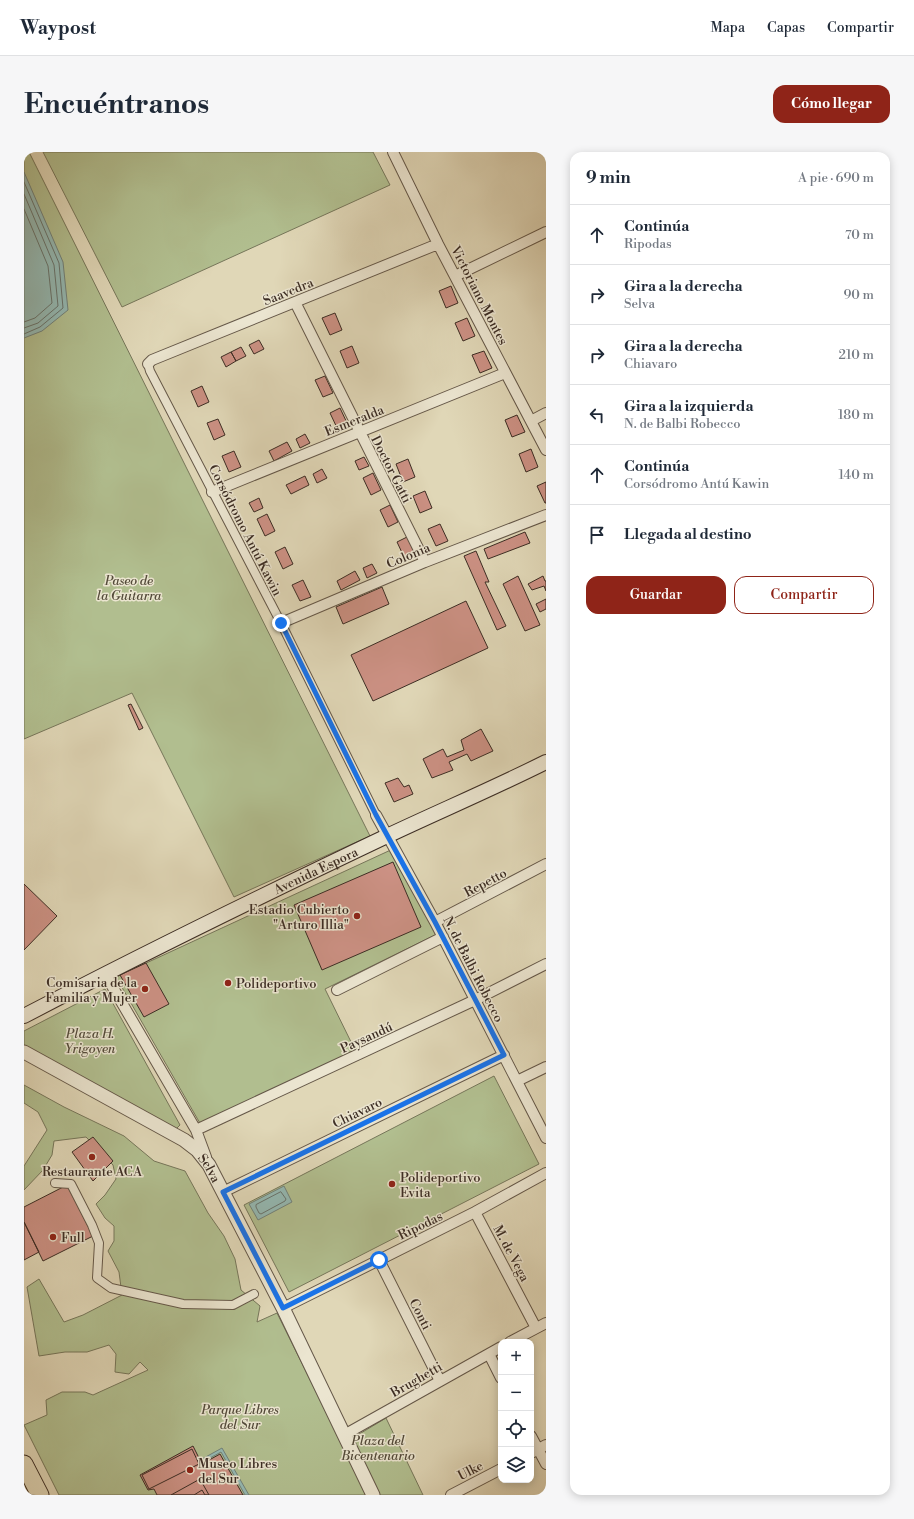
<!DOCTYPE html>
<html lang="es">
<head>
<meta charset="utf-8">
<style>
  :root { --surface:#fff; --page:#f6f6f7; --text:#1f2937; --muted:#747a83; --line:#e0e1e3; --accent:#8f2418 }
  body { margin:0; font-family:"Libre Bodoni",serif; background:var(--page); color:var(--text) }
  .controls { position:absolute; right:12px; bottom:12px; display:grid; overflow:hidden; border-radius:8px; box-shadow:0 2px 10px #0003 }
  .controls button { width:36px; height:36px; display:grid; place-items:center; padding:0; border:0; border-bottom:1px solid var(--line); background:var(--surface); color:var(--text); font:20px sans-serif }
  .stop { position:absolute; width:12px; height:12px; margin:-9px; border:3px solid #1a73e8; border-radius:50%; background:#fff }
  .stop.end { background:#1a73e8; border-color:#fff; box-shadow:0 1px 4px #0008 }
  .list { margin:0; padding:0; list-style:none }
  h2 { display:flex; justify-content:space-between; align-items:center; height:52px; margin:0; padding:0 16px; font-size:17px }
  h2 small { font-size:13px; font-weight:400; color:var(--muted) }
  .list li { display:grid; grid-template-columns:26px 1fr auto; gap:12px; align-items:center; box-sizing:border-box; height:60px; padding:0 16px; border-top:1px solid var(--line) }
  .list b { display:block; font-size:15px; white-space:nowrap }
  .list p { margin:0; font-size:13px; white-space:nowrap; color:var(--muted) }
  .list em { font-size:13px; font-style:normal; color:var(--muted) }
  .actions { display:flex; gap:8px; padding:12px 16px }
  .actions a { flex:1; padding:9px 0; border:1px solid var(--accent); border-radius:12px; text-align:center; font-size:14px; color:var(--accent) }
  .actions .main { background:var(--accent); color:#fff }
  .icon { flex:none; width:22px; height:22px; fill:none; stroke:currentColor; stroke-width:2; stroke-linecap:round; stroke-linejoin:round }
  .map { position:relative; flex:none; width:522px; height:1343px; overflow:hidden; border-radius:12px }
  header { display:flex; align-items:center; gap:24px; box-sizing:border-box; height:56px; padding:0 20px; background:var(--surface); border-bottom:1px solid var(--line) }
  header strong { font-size:19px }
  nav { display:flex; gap:22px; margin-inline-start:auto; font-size:14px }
  .intro { display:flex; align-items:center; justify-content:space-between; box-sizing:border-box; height:96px; padding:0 24px }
  h1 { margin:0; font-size:28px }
  .button { padding:10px 18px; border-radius:12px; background:var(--accent); color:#fff; font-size:14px; font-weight:700 }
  main { display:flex; gap:24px; padding:0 24px }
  aside { flex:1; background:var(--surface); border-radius:12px; box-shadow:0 2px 10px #0003 }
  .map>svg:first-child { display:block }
  .green { fill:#b1be8f; stroke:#76765a }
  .water { fill:#94b9b3; stroke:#71817a }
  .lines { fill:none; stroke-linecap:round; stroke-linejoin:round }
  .shore { stroke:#68736c; stroke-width:1 }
  .building { fill:#cc9184; stroke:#3c2d24 }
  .pedestrian-casing { stroke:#655849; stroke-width:10 }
  .minor-casing { stroke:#655849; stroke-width:12 }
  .tertiary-casing { stroke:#655849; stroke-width:15 }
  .secondary-casing { stroke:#3c2d24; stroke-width:16 }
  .trunk-casing { stroke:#3c2d24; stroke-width:19 }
  .pedestrian { stroke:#ebe5d0; stroke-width:8 }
  .minor { stroke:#ebe5d0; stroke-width:10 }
  .tertiary { stroke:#ebe5d0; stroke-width:13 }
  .secondary { stroke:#ebe5d0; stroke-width:14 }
  .trunk { stroke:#e0d7b7; stroke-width:17 }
  .route { stroke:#1a73e8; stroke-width:5 }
  .poi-dot { fill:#8f2418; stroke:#ebe5d0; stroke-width:1.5 }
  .labels { text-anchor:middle; stroke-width:3; stroke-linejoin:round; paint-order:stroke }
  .street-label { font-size:13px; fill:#3c2d24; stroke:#ebe5d0 }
  .park-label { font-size:13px; font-style:italic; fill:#534a39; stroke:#ebe5d0 }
  .poi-label { font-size:13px; fill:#3c2d24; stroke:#ebe5d0; text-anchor:start }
</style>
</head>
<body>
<header>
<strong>Waypost</strong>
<nav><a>Mapa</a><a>Capas</a><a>Compartir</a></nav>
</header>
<div class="intro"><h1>Encuéntranos</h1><a class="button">Cómo llegar</a></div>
<main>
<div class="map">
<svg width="522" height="1343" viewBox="0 0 522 1343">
  <rect width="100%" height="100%" fill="#e0d7b7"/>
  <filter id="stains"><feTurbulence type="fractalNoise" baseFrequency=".005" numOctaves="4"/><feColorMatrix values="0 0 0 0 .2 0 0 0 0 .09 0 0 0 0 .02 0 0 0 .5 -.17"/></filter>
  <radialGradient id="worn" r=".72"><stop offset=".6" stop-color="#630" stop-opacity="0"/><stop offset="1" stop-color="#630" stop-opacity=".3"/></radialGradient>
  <path class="green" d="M0,0H5L346,684L210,745L108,541L0,587Z
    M19,0H349L366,33L98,155Z
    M371,696L413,782L301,837L331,898L177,973L92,825Z
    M81,837L156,973L151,978L0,895V879Z
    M470,924L515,1012L265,1140L220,1053Z
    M0,933L40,955L100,984L130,1009L161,1019L184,1061L200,1084L211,1107L217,1138L236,1154L233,1170L253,1161L343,1343H35L0,1273L23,1263L22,1248L38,1240H61L69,1243L124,1218L116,1210L105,1222L91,1220L92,1202L85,1193L63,1200H41L15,1204L3,1135L15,1127L40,1170L59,1163L98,1143L95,1120L84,1099L90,1089V1074L81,1066L72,1052L81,1043L92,1027L89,1013L62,985L30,989L28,1003L19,1018L0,1038V1014L23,978L14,960L0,951Z
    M362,1266L399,1343H355L327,1287Z"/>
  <path class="water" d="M0,20L39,110L44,158L18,179L0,186Z
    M260,1034L268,1050L234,1068L225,1052Z
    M198,1296L225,1343H221L197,1300L179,1310L178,1307Z"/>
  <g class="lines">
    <path class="shore" d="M0,30L35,111L39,156L16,175L0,182
      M0,42L30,113L34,154L14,171L0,176
      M0,57L24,114L28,151L11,166L0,170
      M257,1040L262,1047L261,1049L237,1062L235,1061L232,1055V1053Z"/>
  </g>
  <path class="building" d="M427,134L434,151L422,156L415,139Z
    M311,161L318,178L306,183L298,166Z
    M443,166L451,184L439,189L431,171Z
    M235,188L240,197L230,202L225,193Z
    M328,194L335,211L323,216L316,199Z
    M217,195L222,204L212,209L207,200Z
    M460,199L468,216L456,221L448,203Z
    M207,200L212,209L202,215L197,205Z
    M301,224L309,241L299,245L291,228Z
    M178,234L185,250L174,255L167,239Z
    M316,256L324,273L314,278L306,261Z
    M493,263L501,280L488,285L481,268Z
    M194,267L201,283L190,288L183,271Z
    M281,282L286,291L276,296L272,287Z
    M263,290L268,299L250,309L245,299Z
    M507,297L514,315L502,320L495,302Z
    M210,299L217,315L205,320L198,304Z
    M340,305L345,314L335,318L331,309Z
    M384,307L391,325L379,330L372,312Z
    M298,317L303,326L293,331L289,322Z
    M349,321L357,338L347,343L339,326Z
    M281,324L285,333L267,342L262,333Z
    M522,330V351H521L513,334Z
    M401,339L408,356L396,361L389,344Z
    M235,346L239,356L230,360L225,351Z
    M366,353L374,370L364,375L356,358Z
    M243,362L251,379L241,384L233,367Z
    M416,372L424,389L412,394L404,377Z
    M501,380L506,391L464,407L460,397Z
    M383,385L391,402L381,407L373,390Z
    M261,395L269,412L259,417L251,400Z
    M452,399L465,430H461L482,474L473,478L440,404Z
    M348,412L353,421L343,426L339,416Z
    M331,419L336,428L317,438L313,429Z
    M494,424L516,473L501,479L479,432Z
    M519,424L521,429H522V439L520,434L508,438L504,432Z
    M279,428L287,445L276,449L268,433Z
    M358,435L365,452L319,472L312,455Z
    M522,447V457L516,460L512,452Z
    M442,449L464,496L349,549L327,503Z
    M107,552L119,576L115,578L104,553Z
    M457,577L469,599L447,609L443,602L425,610L429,618L408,626L399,607L419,597L423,605L440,598L437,588Z
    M374,626L380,635L385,633L389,642L370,650L361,631Z
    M369,710L397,775L298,818L270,753Z
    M0,732L33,764L0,798Z
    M122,811L145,852L120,865L96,823Z
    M69,985L89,1009L69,1029L48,1000Z
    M43,1033L69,1084L19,1109L0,1070V1055Z
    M0,1070L15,1100L0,1108Z
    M169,1294L178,1312L196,1302L219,1343H133L130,1337L124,1338L116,1323Z
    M168,1297L175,1312L125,1337L118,1323Z
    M176,1327L185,1343H181L178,1338L170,1343H147Z"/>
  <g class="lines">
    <g class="pedestrian-casing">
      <path id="pedestrian" d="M124,212L126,219L257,471L352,663
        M31,1031L47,1032L68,1073L75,1091L73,1126L87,1136L159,1152L209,1153L230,1142"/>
    </g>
    <g class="minor-casing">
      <path id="minor" d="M369,0L414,92L522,298
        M431,124L522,80
        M271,150L401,410
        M124,212L128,208L414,92
        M507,269L522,261
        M188,340L481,221
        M257,471L401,410L522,363
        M352,663L411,770L522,986
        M411,770L522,712
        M81,822L172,978L182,1005
        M313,838L419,785
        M493,929L522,915
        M172,978L451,848L522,812
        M199,1040L480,903
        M451,1060L512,1176
        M355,1108L416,1229
        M259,1156L451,1060L522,1021
        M486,1190L522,1171
        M465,1202L477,1226
        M320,1283L477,1195
        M507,1284L522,1312
        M507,1301L522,1293
        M427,1343L477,1317"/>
    </g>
    <g class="tertiary-casing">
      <g id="tertiary">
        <path id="s1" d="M0,900L160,988L173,998L185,1013L259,1156L349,1343"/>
      </g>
    </g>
    <g class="secondary-casing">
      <g id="secondary">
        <path id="s2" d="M0,864C120,801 241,742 363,684C416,659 470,636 522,610"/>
      </g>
    </g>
    <g class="trunk-casing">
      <path id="trunk" d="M0,1312L16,1343"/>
    </g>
    <use href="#pedestrian" class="pedestrian"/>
    <use href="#minor" class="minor"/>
    <use href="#tertiary" class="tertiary"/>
    <use href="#secondary" class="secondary"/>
    <use href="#trunk" class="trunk"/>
  </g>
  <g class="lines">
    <path class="route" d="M257,471L352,663L411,770L480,903L199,1040L259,1156L355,1108"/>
  </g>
  <g class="poi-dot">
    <circle cx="333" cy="764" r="4"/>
    <circle cx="204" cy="831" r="4"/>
    <circle cx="121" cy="837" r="4"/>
    <circle cx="68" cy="1005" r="4"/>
    <circle cx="368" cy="1032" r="4"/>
    <circle cx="29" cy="1085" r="4"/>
    <circle cx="166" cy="1318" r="4"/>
  </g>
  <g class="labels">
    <g class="street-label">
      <text transform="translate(264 139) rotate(-22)" y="5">Saavedra</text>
      <text transform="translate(456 143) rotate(63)" y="5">Victoriano Montes</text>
      <text transform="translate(330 268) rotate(-22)" y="5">Esmeralda</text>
      <text transform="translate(368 317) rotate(63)" y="5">Doctor Gatti</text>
      <text transform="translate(222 378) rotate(63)" y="5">Corsódromo Antú Kawin</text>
      <text transform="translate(384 403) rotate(-23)" y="5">Colonia</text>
      <text dy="5" stroke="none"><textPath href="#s2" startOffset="326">Avenida Espora</textPath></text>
      <text transform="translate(461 730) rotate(-28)" y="5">Repetto</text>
      <text transform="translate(450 817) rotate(63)" y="5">N. de Balbi Robecco</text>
      <text transform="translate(342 885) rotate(-25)" y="5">Paysandú</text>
      <text transform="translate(333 960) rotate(-26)" y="5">Chiavaro</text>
      <text dy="5" stroke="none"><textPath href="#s1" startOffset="221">Selva</textPath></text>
      <text transform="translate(396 1073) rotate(-26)" y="5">Ripodas</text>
      <text transform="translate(488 1101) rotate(62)" y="5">M. de Vega</text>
      <text transform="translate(397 1162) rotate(63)" y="5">Conti</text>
      <text transform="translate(392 1227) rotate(-30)" y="5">Brughetti</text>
      <text transform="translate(446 1318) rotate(-27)" y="5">Ulke</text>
    </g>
    <g class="park-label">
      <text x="105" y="433">Paseo de<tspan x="105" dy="15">la Guitarra</tspan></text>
      <text x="66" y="886">Plaza H.<tspan x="66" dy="15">Yrigoyen</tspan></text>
      <text x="216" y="1262">Parque Libres<tspan x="216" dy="15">del Sur</tspan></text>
      <text x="354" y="1293">Plaza del<tspan x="354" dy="15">Bicentenario</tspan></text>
    </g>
    <g class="poi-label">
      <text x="325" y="762" text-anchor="end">Estadio Cubierto<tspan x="325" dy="15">"Arturo Illia"</tspan></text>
      <text x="113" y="835" text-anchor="end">Comisaria de la<tspan x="113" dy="15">Familia y Mujer</tspan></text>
      <text x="212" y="836">Polideportivo</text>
      <text x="68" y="1024" text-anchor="middle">Restaurante ACA</text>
      <text x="376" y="1030">Polideportivo<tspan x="376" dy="15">Evita</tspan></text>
      <text x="37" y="1090">Full</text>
      <text x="174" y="1316">Museo Libres<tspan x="174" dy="15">del Sur</tspan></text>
    </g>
  </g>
  <rect width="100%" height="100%" filter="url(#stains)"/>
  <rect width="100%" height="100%" fill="url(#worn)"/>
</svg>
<div class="controls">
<button>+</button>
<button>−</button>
<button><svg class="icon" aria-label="locate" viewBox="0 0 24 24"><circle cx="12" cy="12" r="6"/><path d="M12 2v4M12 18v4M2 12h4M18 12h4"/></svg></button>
<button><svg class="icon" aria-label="layers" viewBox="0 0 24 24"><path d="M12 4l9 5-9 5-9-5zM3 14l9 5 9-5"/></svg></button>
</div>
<div class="stop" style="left:355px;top:1108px"></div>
<div class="stop end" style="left:257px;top:471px"></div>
</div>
<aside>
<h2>9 min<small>A pie · 690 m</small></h2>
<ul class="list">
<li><svg class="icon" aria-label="ahead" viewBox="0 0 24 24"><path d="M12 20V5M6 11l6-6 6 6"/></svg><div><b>Continúa</b><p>Ripodas</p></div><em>70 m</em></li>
<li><svg class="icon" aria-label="right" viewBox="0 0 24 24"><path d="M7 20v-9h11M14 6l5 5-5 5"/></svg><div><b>Gira a la derecha</b><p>Selva</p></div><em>90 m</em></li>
<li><svg class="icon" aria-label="right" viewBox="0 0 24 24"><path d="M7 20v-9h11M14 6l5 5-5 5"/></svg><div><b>Gira a la derecha</b><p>Chiavaro</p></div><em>210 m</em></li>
<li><svg class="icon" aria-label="left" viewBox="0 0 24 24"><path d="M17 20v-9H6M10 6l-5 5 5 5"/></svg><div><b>Gira a la izquierda</b><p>N. de Balbi Robecco</p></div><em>180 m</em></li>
<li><svg class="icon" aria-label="ahead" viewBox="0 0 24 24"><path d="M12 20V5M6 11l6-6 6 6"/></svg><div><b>Continúa</b><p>Corsódromo Antú Kawin</p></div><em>140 m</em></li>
<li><svg class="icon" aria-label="arrive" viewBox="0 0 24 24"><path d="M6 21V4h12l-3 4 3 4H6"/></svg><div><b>Llegada al destino</b></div></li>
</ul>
<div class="actions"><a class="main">Guardar</a><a>Compartir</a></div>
</aside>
</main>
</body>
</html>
